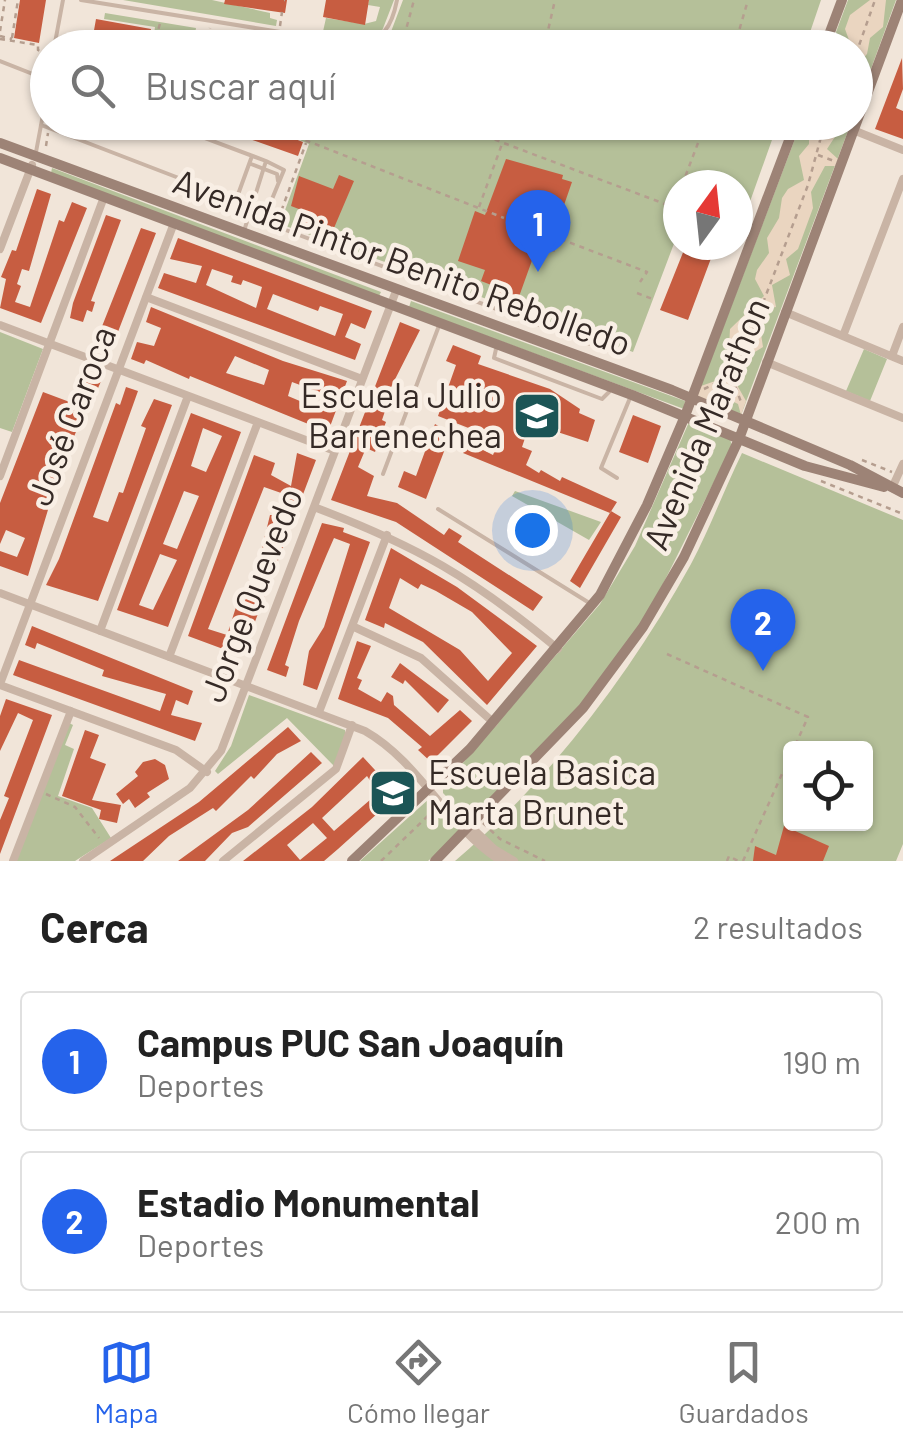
<!DOCTYPE html>
<html lang="es">
<head>
<meta charset="utf-8">
<style>
  :root { --surface:#fff; --page:#f6f6f6; --text:#222; --muted:#767676; --line:#e0e0e0; --accent:#2563eb }
  body { margin:0; font-family:Barlow,sans-serif; background:var(--page); color:var(--text) }
  .controls { position:absolute; right:30px; bottom:30px; display:grid; overflow:hidden; border-radius:10px; box-shadow:0 2px 8px #0004 }
  .controls button { width:90px; height:90px; display:grid; place-items:center; padding:0; border:0; border-bottom:2px solid var(--line); background:var(--surface); color:var(--text); font:50px sans-serif }
  .compass { position:absolute; left:663px; top:170px; width:90px; height:90px; border-radius:50%; background:var(--surface); box-shadow:0 2px 8px #0004; rotate:15deg }
  .you { position:absolute; left:532px; top:530px; width:35px; height:35px; margin:-25px; border:8px solid #fff; border-radius:50%; background:#1a73e8; box-shadow:0 0 0 15px #1a73e833 }
  .badge { display:grid; place-items:center; width:65px; height:65px; border-radius:50%; background:var(--accent); color:#fff; font-size:32px; font-weight:700 }
  .pin { position:absolute; translate:-50% -82px; filter:drop-shadow(0 2px 5px #0008) }
  .pin::after { content:''; position:absolute; top:52px; width:35px; height:30px; background:inherit; clip-path:polygon(0 0,100% 0,50% 100%) }
  .list { margin:0; padding:0; list-style:none }
  h2 { display:flex; justify-content:space-between; align-items:center; height:130px; margin:0; padding:0 40px; font-size:42px }
  h2 small { font-size:32px; font-weight:400; color:var(--muted) }
  .list li { display:grid; grid-template-columns:65px 1fr auto; gap:30px; align-items:center; box-sizing:border-box; height:140px; margin:0 20px 20px; padding:0 20px; border:2px solid var(--line); border-radius:10px }
  .list b { display:block; font-size:38px; white-space:nowrap }
  .list p { margin:0; font-size:32px; white-space:nowrap; color:var(--muted) }
  .list em { font-size:32px; font-style:normal; color:var(--muted) }
  .icon { flex:none; width:55px; height:55px; fill:none; stroke:currentColor; stroke-width:2; stroke-linecap:round; stroke-linejoin:round }
  .map { position:relative; flex:none; width:903px; height:861px; overflow:hidden }
  .search { position:absolute; background:var(--surface); box-shadow:0 2px 8px #0004; left:30px; right:30px; top:30px; height:110px; display:flex; align-items:center; gap:25px; box-sizing:border-box; padding:0 35px; border-radius:55px; color:var(--muted); font-size:38px }
  .sheet { height:450px; background:var(--surface) }
  nav { display:flex; justify-content:space-around; align-items:center; box-sizing:border-box; height:140px; border-top:2px solid var(--line); background:var(--surface); font-size:28px; color:var(--muted) }
  nav a { display:grid; justify-items:center; gap:5px }
  nav .on { color:var(--accent) }
  .map>svg:first-child { display:block }
  .green { fill:#b5c099; fill-rule:evenodd }
  .plaza { fill:#ead5c0 }
  .building { fill:#c75d41; fill-rule:evenodd }
  .lines { fill:none; stroke-linecap:round; stroke-linejoin:round }
  .path { stroke:#b59e8f; stroke-width:2.5; stroke-dasharray:5 5; stroke-linecap:butt }
  .lane { stroke:#c9b4a5; stroke-width:4 }
  .street { stroke:#c9b4a5; stroke-width:8 }
  .secondary { stroke:#9d8376; stroke-width:10 }
  .labels { text-anchor:middle; stroke-width:9; stroke-linejoin:round; paint-order:stroke }
  .street-label { font-size:35px; fill:#352a26; stroke:#f9efe5 }
  .poi-label { font-size:35px; fill:#352a26; stroke:#f9efe5; text-anchor:end }
</style>
</head>
<body>
<div class="map">
<svg width="903" height="861" viewBox="0 0 903 861">
  <rect width="100%" height="100%" fill="#f1e5d9"/>
  <path class="green" d="M123,0H212L270,13V18L277,20L276,26Z
    M369,0H394L382,31L360,40L322,36L326,18L364,24L376,21L380,7L368,5Z
    M403,0H821L805,47H373L389,37Z
    M848,0H896L856,110V48H830Z
    M105,13L196,28L193,47L153,42L155,27L104,19Z
    M257,122L778,123L747,210L738,206V185H678V233L633,352L280,224L309,144Z
    M801,123H851L741,415L697,396Z
    M52,168L381,292L379,296L51,173Z
    M411,301L685,401L684,409L409,307Z
    M0,332L43,349L12,432L0,428Z
    M864,349L887,359L870,401L846,391Z
    M689,422L730,439L732,446L649,612L577,710L475,818H467L443,793V786L600,604L635,546Z
    M742,453L903,520V844L896,861H455C550,780 631,673 691,564C710,528 724,490 742,453ZM790,748H866V824H790Z
    M515,491L601,522L589,540L512,496Z
    M249,695L345,730L346,741L334,766L287,718L218,774L215,771L231,746Z
    M69,723L73,725L65,745L74,749L58,796L92,808L111,838L75,861H16Z
    M430,798L459,828V833L428,861H360Z"/>
  <path class="plaza" d="M870,0H886L883,27L870,38L867,54L856,66V48L845,47L849,40L845,29L850,15Z
    M809,123H844L827,149L838,159L835,166H825L811,192L813,208L798,249L786,259L790,275L772,285L776,307L765,309L759,321L763,347L745,358L737,385L746,401L741,415L738,404L714,392L709,402L697,396L701,386L721,379L722,369L728,364L730,329L764,296L755,279L757,270L769,253L767,238L779,218L782,198L788,189L804,180L799,156L809,144Z"/>
  <path class="building" d="M20,0H46L39,43L14,38Z
    M225,0H287L285,13L224,4Z
    M326,0H369L365,25L323,17Z
    M96,19L151,29L148,46L105,48L108,39L93,36Z
    M902,58L903,89L896,108L903,111V139L875,129Z
    M250,122L303,142L298,156L207,124Z
    M506,159L563,175L562,179L572,182L555,231L544,227L516,305L495,298L499,288L481,281L485,270L458,261L475,211L485,215Z
    M339,175L354,181L331,235L299,224L304,211L291,206L299,176L333,189Z
    M37,189L51,194L29,271L22,269L17,284L21,286L15,302L30,307L59,220L64,222L72,202L87,208L41,323L0,308L6,279L1,277L12,250L16,251Z
    M106,215L121,220L91,301L95,302L92,312L87,310L83,322L70,318L73,303Z
    M141,228L156,233L111,350L95,344Z
    M178,238L372,311L365,329L351,323L345,337L361,344L355,360L158,288L164,273L196,283L202,266L170,259ZM212,269L233,276L231,282L241,285L243,280L262,287L256,308L206,285ZM273,294L318,311L320,306L343,314L335,336L267,309Z
    M686,245H716L688,320L660,310Z
    M151,307L283,361L347,381L328,432L190,376L189,379L146,360L144,364L131,359L137,342L154,346L161,328L146,322ZM235,356L269,370L264,385L226,373ZM292,382L327,395L321,410L288,396Z
    M400,322L420,330L383,403L387,405L382,420L386,422L375,452L366,448L358,467L374,476L367,496L397,503L444,535L449,528L462,536L458,542L543,597L533,611L396,522L331,500Z
    M453,345L481,356L478,364L550,389L580,409L579,413L595,420L588,442L530,423L522,447L532,451L526,465L539,473L541,470L560,481L562,477L617,502L610,513L463,453L469,443L493,455L499,440L438,416L456,365L446,361Z
    M84,372L102,379L84,420L81,419L57,480L28,576L0,566V551L17,557L25,538L6,530L0,544V503L43,392L75,404Z
    M126,387L138,391L93,517L108,522L119,492L123,493L146,428L141,426L154,399L172,405L98,601L46,585L59,559L116,403L120,405Z
    M191,413L241,432L168,627L117,610ZM203,428L222,436L206,472L191,466ZM184,491L199,496L177,549L163,544ZM160,554L177,560L153,610L139,605Z
    M633,415L661,426L648,463L619,452Z
    M435,424L451,433L426,499L398,487L404,471L416,476Z
    M297,453L316,460L242,656L188,636L254,455L275,463L271,475L291,486ZM264,487L284,494L276,515H270L256,573L243,606L237,604L227,635L208,629Z
    M611,511L621,517L580,588L570,581Z
    M322,523L344,528L343,532L370,542L317,690L303,685L309,651L324,627L350,544L334,538L327,554L299,621L285,665L289,667L286,677L267,670Z
    M391,548L457,587L537,646L487,705L423,642L385,623L384,628L365,620ZM400,578L418,589L421,584L436,591L472,612L512,653L488,681L460,650L389,608Z
    M32,626L193,691L188,705L176,700L171,715L202,723L195,741L13,675L19,660L160,711L166,694L102,676L104,670L37,643L35,649L25,645Z
    M357,641L371,646L357,678L362,680L358,689L381,702L387,692L393,696L394,705L430,736L460,710L472,721L431,762L418,750L422,747L388,718L338,699Z
    M400,663L449,700L438,713L405,680L403,684L391,677Z
    M6,699L52,715L0,854V820L9,798L4,796L33,720L18,713L0,751V716Z
    M288,727L301,741L277,754L254,779L251,776L216,811L213,808L169,836L143,861H110L199,802Z
    M85,730L99,735L90,758L106,764L92,800L121,805L117,823L99,819L101,810L62,796Z
    M311,752L322,763L248,827L232,833L205,861H178L248,810Z
    M363,757L398,795L338,849L324,861H243L312,807ZM367,776L378,793L334,831L322,818ZM313,823L327,838L300,860L287,845Z
    M155,759L165,765L169,779L147,793L150,797L135,808L129,799L123,804L116,794L138,776L135,772L143,762Z
    M784,826L829,846L823,861H753L755,846L776,855Z"/>
  <g class="lines">
    <path class="path" d="M284,0H285
      M280,26L282,12
      M0,31L5,0
      M0,36L12,39
      M12,38L18,0
      M0,39L38,45V50L46,54L43,69
      M153,48L161,20
      M207,48L210,28
      M388,48L404,37L414,0
      M401,48L404,39
      M544,48L555,0
      M734,48L748,0
      M856,54L875,0
      M259,122L504,218
      M448,122L665,204L678,196
      M495,140L509,122
      M46,146L48,133
      M818,155L834,161
      M682,185L706,122
      M479,207L502,144
      M278,220L306,143
      M542,232L647,272L640,282
      M552,237L554,253
      M637,293L655,300
      M732,377L741,402
      M704,389L731,376L745,350L808,185L825,122
      M862,460L892,472
      M821,481L903,514
      M667,654L808,717L794,748
      M46,794L75,807L99,838
      M483,823L500,839L545,861
      M381,861L434,810
      M727,861L729,856L738,861
      M743,861L790,756"/>
    <path class="lane" d="M81,0L355,44C383,42 392,26 397,0
      M54,48L63,0
      M0,61L48,80
      M162,122L266,161L244,231
      M41,125L236,200L252,156
      M36,152L48,88
      M266,161L284,170L265,216L267,223L614,353
      M251,164L277,174L278,181
      M496,349L494,358L602,399L609,392
      M383,474L440,323
      M617,478L601,468L630,398
      M438,509L591,604"/>
    <path class="street" d="M853,130L903,150
      M174,223C115,377 58,531 0,684V685L176,750L207,772
      M0,249L32,165
      M146,297L362,379
      M785,312L903,361
      M0,325L335,451
      M843,336L903,179
      M892,356L903,327
      M766,362L903,418
      M0,476L104,197
      M892,488L903,464
      M314,507C417,546 473,578 558,649
      M0,593L365,731C421,763 447,827 501,861
      M352,626L421,658L494,723
      M100,631L188,396
      M169,657L258,422
      M319,712L387,535
      M446,803L494,849L514,861
      M13,861L71,711
      M83,861L190,788L221,751L396,291
      M223,861L336,769L352,725"/>
    <path class="secondary" d="M824,48L842,0
      M0,143L672,390L850,465L903,493
      M0,158L632,395L805,466L884,487
      M352,861L470,749L600,595L647,505L685,416L796,122
      M435,861L583,708L643,627L684,557L739,439L902,0"/>
  </g>
  <defs>
    <g id="school-square" transform="scale(2.5)"><rect x="-9" y="-9" width="18" height="18" rx="4" fill="#1c5556" stroke="#f9efe5"/><path d="M0-5L7-2L0 1L-7-2ZM-4 1L0 2.5L4 1V4Q0 6-4 4Z" fill="#fff"/></g>
  </defs>
  <g fill-rule="evenodd">
    <use href="#school-square" x="537" y="416"/>
    <use href="#school-square" x="393" y="793"/>
  </g>
  <g class="labels">
    <g class="street-label">
      <text transform="translate(402 263) rotate(20)" y="12">Avenida Pintor Benito Rebolledo</text>
      <text transform="translate(72 416) rotate(-69)" y="12">José Caroca</text>
      <text transform="translate(707 424) rotate(-67)" y="12">Avenida Marathon</text>
      <text transform="translate(252 595) rotate(-69)" y="12">Jorge Quevedo</text>
    </g>
    <g class="poi-label">
      <text x="502" y="408">Escuela Julio<tspan x="502" dy="40">Barrenechea</tspan></text>
      <text x="428" y="785" text-anchor="start">Escuela Basica<tspan x="428" dy="40">Marta Brunet</tspan></text>
    </g>
  </g>
</svg>
<div class="controls">
<button><svg class="icon" aria-label="locate" viewBox="0 0 24 24"><circle cx="12" cy="12" r="6"/><path d="M12 2v4M12 18v4M2 12h4M18 12h4"/></svg></button>
</div>
<svg class="compass" viewBox="-18 -18 36 36"><path d="M0-13l5 13h-10z" fill="#e53935"/><path d="M0 13l5-13h-10z" fill="#767676"/></svg>
<div class="you"></div>
<div class="pin badge" style="left:538px;top:272px">1</div>
<div class="pin badge" style="left:763px;top:671px">2</div>
<div class="search"><svg class="icon" aria-label="search" viewBox="0 0 24 24"><circle cx="10" cy="10" r="6"/><path d="M15 15l6 6"/></svg>Buscar aquí</div>
</div>
<section class="sheet">
<h2>Cerca<small>2 resultados</small></h2>
<ul class="list">
<li><span class="badge">1</span><div><b>Campus PUC San Joaquín</b><p>Deportes</p></div><em>190 m</em></li>
<li><span class="badge">2</span><div><b>Estadio Monumental</b><p>Deportes</p></div><em>200 m</em></li>
</ul>
</section>
<nav>
<a class="on"><svg class="icon" aria-label="map" viewBox="0 0 24 24"><path d="M3 6l6-2 6 2 6-2v14l-6 2-6-2-6 2zM9 4v14M15 6v14"/></svg>Mapa</a>
<a><svg class="icon" aria-label="directions" viewBox="0 0 24 24"><path d="M12 3l9 9-9 9-9-9zM9 14v-3h6M13 9l2 2-2 2"/></svg>Cómo llegar</a>
<a><svg class="icon" aria-label="saved" viewBox="0 0 24 24"><path d="M7 4h10v16l-5-4-5 4z"/></svg>Guardados</a>
</nav>
</body>
</html>
